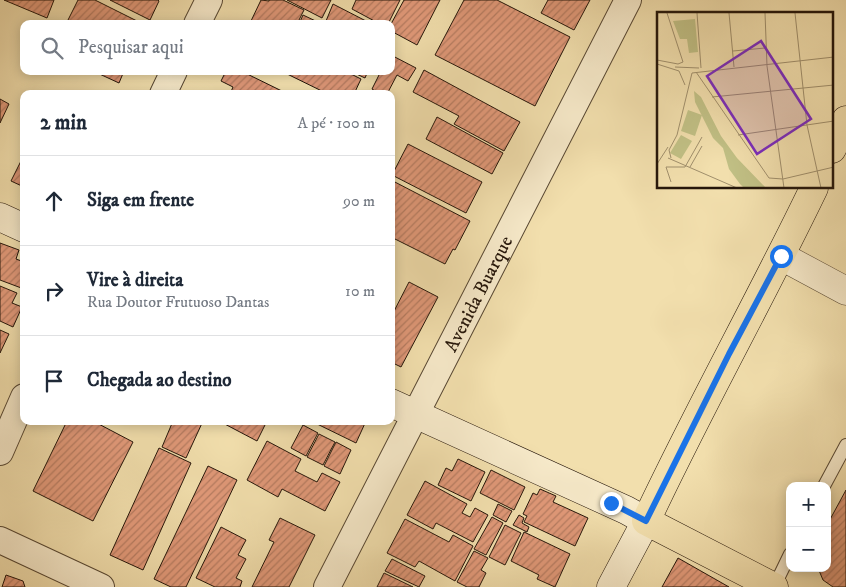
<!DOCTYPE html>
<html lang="pt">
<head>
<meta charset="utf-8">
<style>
  :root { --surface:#fff; --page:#f6f6f7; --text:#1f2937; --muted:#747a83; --line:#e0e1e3 }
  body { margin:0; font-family:"IM FELL DW Pica",serif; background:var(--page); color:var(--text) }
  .controls { position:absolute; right:15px; bottom:15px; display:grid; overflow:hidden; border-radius:10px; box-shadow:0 2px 12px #0003 }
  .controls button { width:45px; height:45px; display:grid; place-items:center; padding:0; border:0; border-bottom:1px solid var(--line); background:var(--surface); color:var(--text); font:25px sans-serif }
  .stop { position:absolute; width:15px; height:15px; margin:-11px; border:4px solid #1a73e8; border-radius:50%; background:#fff }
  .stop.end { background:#1a73e8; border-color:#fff; box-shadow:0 1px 5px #0008 }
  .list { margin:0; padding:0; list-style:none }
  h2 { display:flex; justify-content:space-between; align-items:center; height:65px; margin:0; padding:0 20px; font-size:21px }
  h2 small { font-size:16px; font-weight:400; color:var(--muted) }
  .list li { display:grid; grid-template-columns:32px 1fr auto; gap:15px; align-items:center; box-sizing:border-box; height:90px; padding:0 20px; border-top:1px solid var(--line) }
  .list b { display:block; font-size:19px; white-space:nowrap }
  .list p { margin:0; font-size:16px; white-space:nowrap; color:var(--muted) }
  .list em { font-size:16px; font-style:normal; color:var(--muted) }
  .icon { flex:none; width:28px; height:28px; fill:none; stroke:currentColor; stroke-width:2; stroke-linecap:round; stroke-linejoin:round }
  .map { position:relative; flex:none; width:846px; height:587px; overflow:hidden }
  .search { position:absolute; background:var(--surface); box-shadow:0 2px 12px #0003; left:20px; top:20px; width:375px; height:55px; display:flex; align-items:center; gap:12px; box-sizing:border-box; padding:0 18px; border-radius:10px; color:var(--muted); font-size:19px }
  .panel { position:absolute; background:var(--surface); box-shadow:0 2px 12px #0003; left:20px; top:90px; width:375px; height:335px; border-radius:10px }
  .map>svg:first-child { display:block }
  .building { fill:url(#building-hatch); stroke:#25160a }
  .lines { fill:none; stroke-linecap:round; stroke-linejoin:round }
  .service-casing { stroke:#584833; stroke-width:14 }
  .minor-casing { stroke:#584833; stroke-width:28 }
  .tertiary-casing { stroke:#584833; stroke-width:29 }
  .secondary-casing { stroke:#25160a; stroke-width:29 }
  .primary-casing { stroke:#25160a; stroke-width:29 }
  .service { stroke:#f7eaca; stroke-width:12 }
  .minor { stroke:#f7eaca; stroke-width:26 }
  .tertiary { stroke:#f7eaca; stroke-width:28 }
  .secondary { stroke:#f7eaca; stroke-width:28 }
  .primary { stroke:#f2dfad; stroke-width:28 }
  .route { stroke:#1a73e8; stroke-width:6 }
  .labels { text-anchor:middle; stroke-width:5; stroke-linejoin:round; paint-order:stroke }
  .street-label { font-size:19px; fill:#25160a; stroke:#f7eaca }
  .inset-road { fill:none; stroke:#a08f6c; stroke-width:1 }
  .view { fill:#7b2cbf; fill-opacity:0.15; stroke:#7b2cbf; stroke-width:2.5 }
  .inset-edge { fill:none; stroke:#25160a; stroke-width:2.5 }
</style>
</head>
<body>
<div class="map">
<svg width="846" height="587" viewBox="0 0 846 587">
  <defs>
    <pattern id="building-hatch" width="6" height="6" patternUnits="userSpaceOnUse" patternTransform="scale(1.25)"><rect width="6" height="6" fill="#e19979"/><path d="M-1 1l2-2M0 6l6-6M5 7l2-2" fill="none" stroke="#b67c61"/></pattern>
  </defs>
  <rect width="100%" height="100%" fill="#f2dfad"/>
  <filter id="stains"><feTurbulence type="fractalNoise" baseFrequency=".004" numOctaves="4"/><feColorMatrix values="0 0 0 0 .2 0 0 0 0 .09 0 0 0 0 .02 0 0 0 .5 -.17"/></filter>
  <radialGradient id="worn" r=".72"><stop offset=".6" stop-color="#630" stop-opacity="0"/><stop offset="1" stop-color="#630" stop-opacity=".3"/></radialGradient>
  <path class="building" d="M4,0H54L47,18Z
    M78,0H95L143,24H66Z
    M110,0H158L159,1L150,20Z
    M261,0L269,1V0H283L304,10L297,24H255L251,21Z
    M287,0H331L322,18Z
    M356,0H400L388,24H380L352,9Z
    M404,0H440L417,45L391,31V24Z
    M464,0H497L570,37L535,106L435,55Z
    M548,0H590L574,30L541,13Z
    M333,4L366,21L365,24H332L326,21Z
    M303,15L322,24H299Z
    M391,55L416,68L408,81L397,75L387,94H380L372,89L381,71H391Z
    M424,70L520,122L504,151L454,124L459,116L413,92Z
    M93,71H124L119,83Z
    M226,71H241L288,94H230L233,87L221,81Z
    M281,71H345L361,79L354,94H328Z
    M350,71H368L365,78Z
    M0,99L9,104L0,123Z
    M437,117L503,153L492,174L426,139Z
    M408,144L482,182L466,213L392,175Z
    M24,155V187L11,181Z
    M391,180L470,221L455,250L453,249L445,264L391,237Z
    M0,243L19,250L16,259L24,262V289L0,280Z
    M409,282L438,297L401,367L391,362V317Z
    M0,286L17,293L12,303L22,307L13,327L0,321Z
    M0,330L9,334L0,353Z
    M67,421H93L133,442L93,521L33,491Z
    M173,421H203L186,458L162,447Z
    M219,421H267L257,441Z
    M311,421H366L356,443Z
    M303,425L318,433L306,456L291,448Z
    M319,434L335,442L323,465L307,457Z
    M267,441L301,459L295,471L317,482L322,473L340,482L325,511L282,489L278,497L247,480Z
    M336,442L351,450L340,474L324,466Z
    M159,448L191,463L143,570L110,555Z
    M458,459L485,472L471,501L438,485L446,468L452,471Z
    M208,466L237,480L186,587H171L154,579Z
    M491,470L525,487L514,510L480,493Z
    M425,481L467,504L462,513L470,517L475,508L488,515L473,542L436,523L433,529L407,515Z
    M540,489L556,496L553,502L588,518L575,546L524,522L527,516L523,514L533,493L537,495Z
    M846,490V587H833L823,580L818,568H827V525Z
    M498,504L512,511L506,522L493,515Z
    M519,515L524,518L522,523L529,527L527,532L513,525Z
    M492,517L503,523L486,555L474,549Z
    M280,518L315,535L289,587H252L274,542L269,540Z
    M405,519L449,542L453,535L473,546L455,581L419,561L415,567L387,553Z
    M505,525L521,533L505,565L489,557Z
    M221,527L246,540L238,555L246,559L236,578L242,581L240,587H215L196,578Z
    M524,532L570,554L555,587L537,579L539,575L511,561Z
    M474,551L488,558L481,570L486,573L479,587H467L457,582Z
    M678,558L729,587H662Z
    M392,559L425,576L419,587L385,571Z
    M384,573L413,587H377Z
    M6,575L23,581L25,587H2Z"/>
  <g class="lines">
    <g class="service-casing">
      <path id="service" d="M824,486L846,445
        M774,587L790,554"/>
    </g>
    <g class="minor-casing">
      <g id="minor">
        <path d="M197,24L209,0"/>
        <path d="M163,94L174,71"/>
        <path d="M0,452L24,397"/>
        <path d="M0,540L101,587"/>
        <path id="s1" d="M327,587L628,0"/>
      </g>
    </g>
    <g class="tertiary-casing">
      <path id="tertiary" d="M781,256L846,291"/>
    </g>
    <g class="secondary-casing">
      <path id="secondary" d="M0,217L24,228
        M391,403L626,510L646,521L611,587"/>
    </g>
    <g class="primary-casing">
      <path id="primary" d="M832,149L846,120
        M774,587L646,521C699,408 760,300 814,188"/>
    </g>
    <use href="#service" class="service"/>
    <use href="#minor" class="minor"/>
    <use href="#tertiary" class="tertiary"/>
    <use href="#secondary" class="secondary"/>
    <use href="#primary" class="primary"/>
  </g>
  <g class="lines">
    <path class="route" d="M611,503L646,521L729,354L781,256"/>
  </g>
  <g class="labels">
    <g class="street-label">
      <text dy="7" stroke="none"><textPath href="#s1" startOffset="330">Avenida Buarque</textPath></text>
    </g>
  </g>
  <g transform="translate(657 12)">
    <rect width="176" height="176" fill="#f2dfad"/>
    <path d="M38,7L41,40L32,41L30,27H23L16,9ZM31,98L45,103L38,124L24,119ZM24,123L35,129L24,147L13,141Z" fill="#c1c085"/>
    <path d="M37,79L44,85L64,124L80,146L109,176H87L83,172L72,157L66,136L56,126L38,90Z" fill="#c1c085"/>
    <path class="inset-road" d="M40,1L44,56M72,1L77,55M108,1L110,54L127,176M138,1L150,113L164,176M76,39L108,36M0,48L21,52L26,50L10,1M0,52L22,59L28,73M18,55L42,56M39,60L112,166L126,167L177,155M55,85L177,73M81,123L177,109M11,146L80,176M14,146L12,138L20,123L35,61L177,45M0,152L11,135M33,155L45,134M14,170L9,155H28L45,125"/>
    <path class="view" d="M104,29L154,107L100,142L50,64Z"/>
    <rect width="176" height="176" class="inset-edge"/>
  </g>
  <rect width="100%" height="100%" filter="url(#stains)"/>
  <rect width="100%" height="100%" fill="url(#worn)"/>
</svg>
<div class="controls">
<button>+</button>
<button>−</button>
</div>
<div class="stop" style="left:781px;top:256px"></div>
<div class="stop end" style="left:611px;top:503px"></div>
<div class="search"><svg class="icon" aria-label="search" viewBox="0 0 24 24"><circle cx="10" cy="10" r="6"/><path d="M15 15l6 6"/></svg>Pesquisar aqui</div>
<section class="panel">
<h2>2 min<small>A pé · 100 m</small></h2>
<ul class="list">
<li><svg class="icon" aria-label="ahead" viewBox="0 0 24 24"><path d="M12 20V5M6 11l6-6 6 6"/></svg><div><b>Siga em frente</b></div><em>90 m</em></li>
<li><svg class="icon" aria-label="right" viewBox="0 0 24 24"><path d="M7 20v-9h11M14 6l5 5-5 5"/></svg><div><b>Vire à direita</b><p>Rua Doutor Frutuoso Dantas</p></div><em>10 m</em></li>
<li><svg class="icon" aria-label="arrive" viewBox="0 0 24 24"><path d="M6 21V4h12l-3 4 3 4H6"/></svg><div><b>Chegada ao destino</b></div></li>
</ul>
</section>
</div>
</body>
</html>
